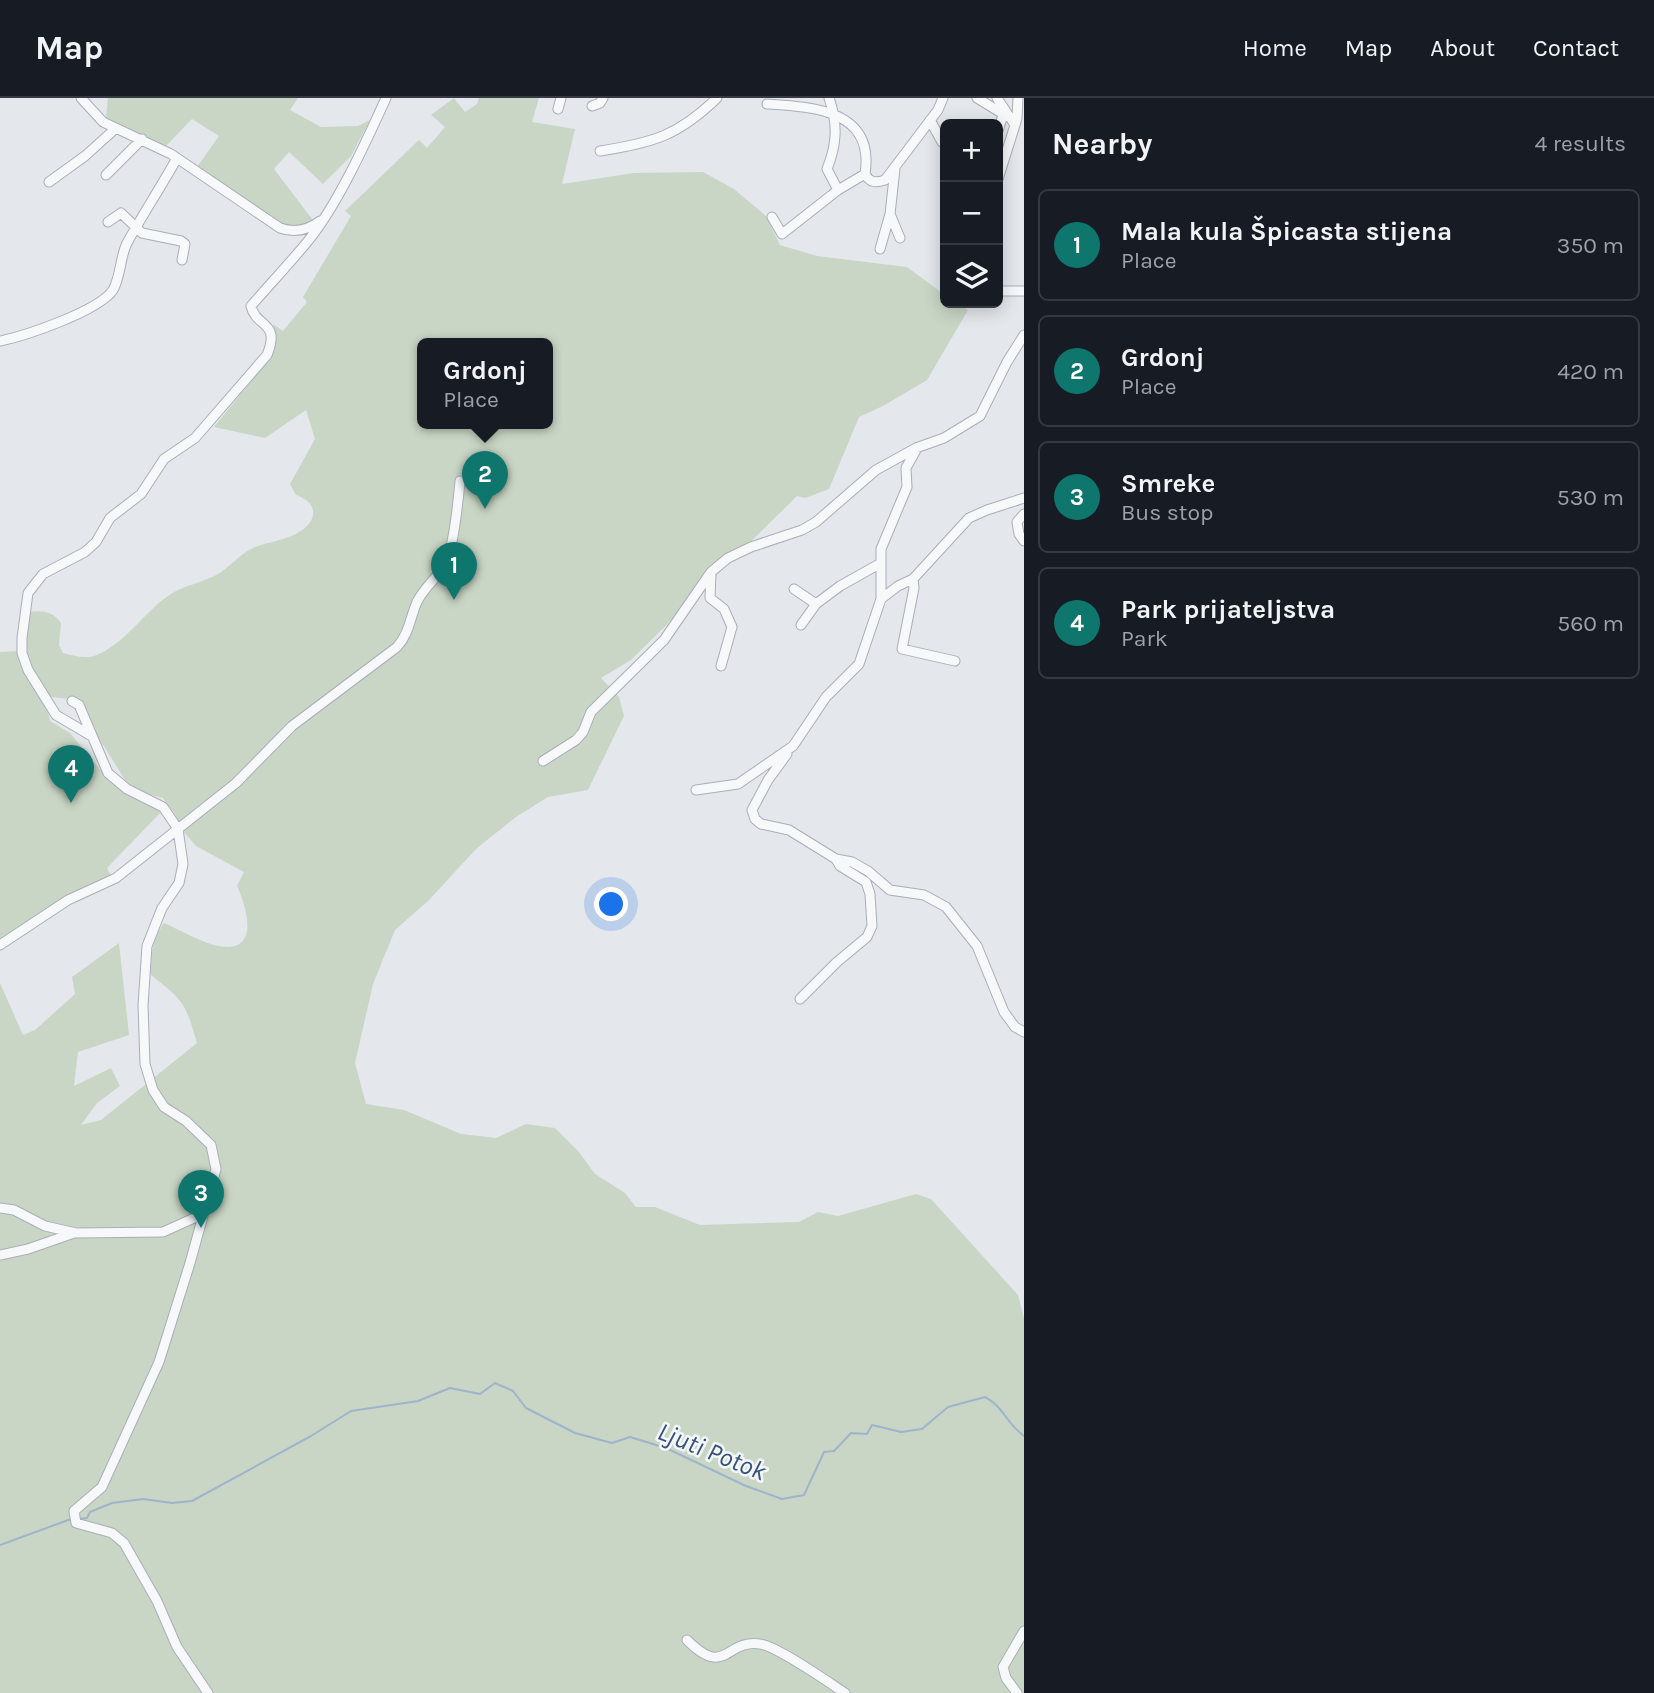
<!DOCTYPE html>
<html lang="en">
<head>
<meta charset="utf-8">
<style>
  :root { --surface:#171b24; --page:#242831; --text:#f1f3f6; --muted:#9ea1a6; --line:#363941; --accent:#0f766e }
  body { margin:0; font-family:Karla,sans-serif; background:var(--page); color:var(--text) }
  .controls { position:absolute; right:21px; top:21px; display:grid; overflow:hidden; border-radius:10px; box-shadow:0 4px 18px #0003 }
  .controls button { width:63px; height:63px; display:grid; place-items:center; padding:0; border:0; border-bottom:2px solid var(--line); background:var(--surface); color:var(--text); font:35px sans-serif }
  .you { position:absolute; left:612px; top:807px; width:24px; height:24px; margin:-18px; border:5px solid #fff; border-radius:50%; background:#1a73e8; box-shadow:0 0 0 10px #1a73e833 }
  .badge { display:grid; place-items:center; width:46px; height:46px; border-radius:50%; background:var(--accent); color:#fff; font-size:23px; font-weight:700 }
  .pin { position:absolute; translate:-50% -58px; filter:drop-shadow(0 2px 4px #0008) }
  .pin::after { content:''; position:absolute; top:37px; width:24px; height:21px; background:inherit; clip-path:polygon(0 0,100% 0,50% 100%) }
  .popup { position:absolute; left:417px; top:240px; width:136px; height:91px; box-sizing:border-box; display:grid; place-content:center; border-radius:10px; background:var(--surface); filter:drop-shadow(0 2px 5px #0005); font-size:23px; white-space:nowrap; color:var(--muted) }
  .popup b { font-size:26px; color:var(--text) }
  .popup::after { content:''; position:absolute; left:50%; top:100%; margin-left:-14px; border:14px solid transparent; border-top-color:var(--surface) }
  .list { margin:0; padding:0; list-style:none }
  h2 { display:flex; justify-content:space-between; align-items:center; height:91px; margin:0; padding:0 28px; font-size:30px }
  h2 small { font-size:23px; font-weight:400; color:var(--muted) }
  .list li { display:grid; grid-template-columns:46px 1fr auto; gap:21px; align-items:center; box-sizing:border-box; height:112px; margin:0 14px 14px; padding:0 14px; border:2px solid var(--line); border-radius:10px }
  .list b { display:block; font-size:26px; white-space:nowrap }
  .list p { margin:0; font-size:23px; white-space:nowrap; color:var(--muted) }
  .list em { font-size:23px; font-style:normal; color:var(--muted) }
  .icon { flex:none; width:38px; height:38px; fill:none; stroke:currentColor; stroke-width:2; stroke-linecap:round; stroke-linejoin:round }
  .map { position:relative; flex:none; width:1024px; height:1595px; overflow:hidden }
  header { display:flex; align-items:center; gap:42px; box-sizing:border-box; height:98px; padding:0 35px; background:var(--surface); border-bottom:2px solid var(--line) }
  header strong { font-size:33px }
  nav { display:flex; gap:38px; margin-inline-start:auto; font-size:24px }
  main { display:flex }
  aside { flex:1; background:var(--surface) }
  .map>svg:first-child { display:block }
  .green { fill:#c9d6c5; fill-rule:evenodd }
  .lines { fill:none; stroke-linecap:round; stroke-linejoin:round }
  .stream { stroke:#9fb4cc; stroke-width:2 }
  .minor-casing { stroke:#a9aeb7; stroke-width:11 }
  .minor { stroke:#f7f8fa; stroke-width:9 }
  .labels { text-anchor:middle; stroke-width:5; stroke-linejoin:round; paint-order:stroke }
  .water-label { font-size:26px; font-style:italic; fill:#34527a; stroke:#f4f6f9 }
</style>
</head>
<body>
<header>
<strong>Map</strong>
<nav><a>Home</a><a>Map</a><a>About</a><a>Contact</a></nav>
</header>
<main>
<div class="map">
<svg width="1024" height="1595" viewBox="0 0 1024 1595">
  <rect width="100%" height="100%" fill="#e4e7ec"/>
  <path class="green" d="M108,0H298L290,12L321,29L358,28L370,22L351,58L323,86L289,54L274,71L315,125L287,131L197,69L219,38L192,21L166,48L130,34L106,19Z
    M454,0L465,14L477,6L479,0H539L532,24L575,31L562,86L634,75L703,74L734,91L766,118L780,147L817,158L907,169L945,197V205H957L968,212L927,282L883,308L859,319L829,391L805,400L797,398L631,562L601,580L619,599L624,618L588,692L548,699L516,719L477,750L429,802L395,832L373,886L355,965L366,1006L404,1012L461,1036L496,1040L526,1026L555,1030L579,1054L595,1076L625,1095L636,1109H655L700,1127L799,1124L818,1114L838,1118L916,1096L931,1101L1018,1197L1024,1221V1595H0V885L23,937L35,932L75,896L72,879L119,845L129,937L78,954L74,988L111,970L120,988L97,1005L81,1027L101,1022L197,945C185,904 184,903 151,877C151,856 152,843 164,825C180,832 197,842 214,847C261,859 248,812 237,788L244,774L196,748L182,732L175,716L163,700L141,694L125,682L104,648L94,638L70,601L50,599C27,564 23,556 29,514C42,512 54,514 61,525L59,547L63,555C75,558 87,562 99,556C130,542 148,507 178,492C191,486 206,483 218,476C230,469 240,456 253,450C269,443 293,442 307,428C320,414 311,402 296,397L290,386L315,341L306,312L265,340L214,329L270,260L276,242L273,226L283,233L307,204L303,199L351,118L345,113L419,42L427,50L445,29L431,17ZM422,245H548V325H422Z
    M19,553L45,603L50,623L70,635L109,682L125,695L161,714L107,770L111,778L0,843V554Z"/>
  <g class="lines">
    <path class="stream" d="M80,1421L87,1420L90,1414L112,1405L143,1401L172,1405L192,1403L311,1338L351,1313L418,1303L450,1290L480,1296L495,1285L513,1293L526,1310L575,1335L612,1345L630,1339L666,1350L746,1388L782,1401L804,1397L824,1354L834,1353L851,1335L867,1336L872,1327L901,1334L922,1331L948,1309L985,1299C1004,1309 1006,1325 1024,1338
      M0,1447L71,1421"/>
    <g class="minor-casing">
      <path id="minor" d="M81,0L103,24L171,56L280,130C294,135 308,132 320,123
        M829,0C838,26 837,46 827,71L838,92
        M977,0L1008,19
        M997,0L1015,27L998,81
        M767,6C814,9 875,12 865,76
        M592,8L600,5L603,0
        M558,11L561,0
        M930,22L942,44
        M1015,27L1017,20L1018,0
        M998,33L1003,17
        M600,53C652,45 678,38 717,0
        M865,76C870,85 876,85 885,82L938,12L943,0
        M106,77L142,41
        M49,84L85,58L115,31
        M890,116L900,140
        M772,119L782,136L838,92L865,76
        M108,124L121,115L142,135L181,143L185,146L182,162
        M880,151L890,116L895,71
        M998,193H1024
        M0,243C25,238 99,213 113,192C121,178 120,159 127,145C143,116 161,89 177,60
        M1024,416L1017,424L1019,436L1024,443
        M711,476L710,500L724,511L732,529L721,568
        M913,481L914,490L902,551L955,563
        M794,491L816,506L840,488L881,465
        M881,501V451L907,389L906,370L916,352
        M801,527L816,506
        M72,603L79,607L108,675L127,691L163,709L178,731L183,766L179,785L162,810L147,848L143,907L145,966L153,992L164,1009L186,1023L211,1047L216,1071L190,1165L159,1264L102,1389L74,1413L76,1425L112,1435L124,1445L157,1503L177,1549L208,1595
        M90,637L56,617L28,572L22,555V540L28,495L43,476L85,454L96,444L110,420L141,396L164,361L195,340L267,257C281,223 256,230 251,208C270,186 290,165 308,143C338,106 366,44 386,0
        M787,656L768,682L752,712L755,721L761,726L789,732L836,761L852,764L868,773L890,792L924,797L946,809L977,848L1004,914L1015,929L1024,934
        M543,663L576,642L583,634L591,614L664,542L711,474L728,460L751,449L802,432L816,424L876,372L916,350L944,340L980,318L1007,264L1024,237
        M696,692L738,686L793,648L826,599L859,566L881,501L898,488L913,481L969,420L987,412L1024,400
        M0,847L68,802L116,780L236,685L292,628L397,549C409,536 410,520 417,504C424,489 441,476 446,465C454,446 458,405 460,383
        M800,901L837,864L867,839L872,828L870,796L866,784L840,768L836,761
        M0,1110L14,1112L45,1128L76,1135L163,1134L203,1116
        M0,1157L28,1151L74,1135
        M687,1542C726,1581 725,1541 760,1546C777,1548 828,1584 845,1595
        M1017,1595L1006,1580L1003,1569L1024,1533"/>
    </g>
    <use href="#minor" class="minor"/>
  </g>
  <g class="labels">
    <g class="water-label">
      <text transform="translate(712 1353) rotate(22)" y="9">Ljuti Potok</text>
    </g>
  </g>
</svg>
<div class="controls">
<button>+</button>
<button>−</button>
<button><svg class="icon" aria-label="layers" viewBox="0 0 24 24"><path d="M12 4l9 5-9 5-9-5zM3 14l9 5 9-5"/></svg></button>
</div>
<div class="you"></div>
<div class="pin badge" style="left:454px;top:502px">1</div>
<div class="pin badge" style="left:485px;top:411px">2</div>
<div class="popup"><b>Grdonj</b>Place</div>
<div class="pin badge" style="left:201px;top:1130px">3</div>
<div class="pin badge" style="left:71px;top:705px">4</div>
</div>
<aside>
<h2>Nearby<small>4 results</small></h2>
<ul class="list">
<li><span class="badge">1</span><div><b>Mala kula Špicasta stijena</b><p>Place</p></div><em>350 m</em></li>
<li><span class="badge">2</span><div><b>Grdonj</b><p>Place</p></div><em>420 m</em></li>
<li><span class="badge">3</span><div><b>Smreke</b><p>Bus stop</p></div><em>530 m</em></li>
<li><span class="badge">4</span><div><b>Park prijateljstva</b><p>Park</p></div><em>560 m</em></li>
</ul>
</aside>
</main>
</body>
</html>
